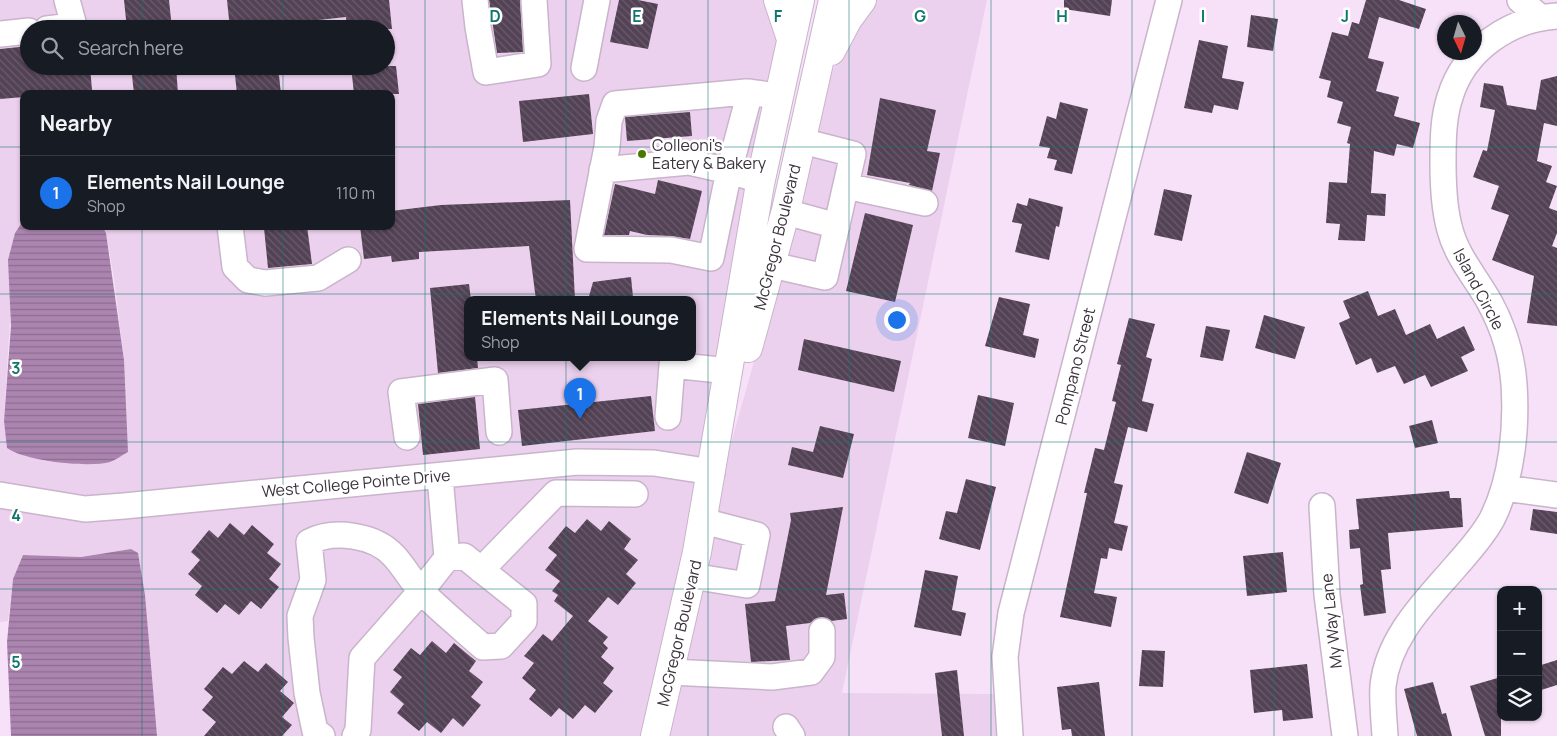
<!DOCTYPE html>
<html lang="en">
<head>
<meta charset="utf-8">
<style>
  :root { --surface:#171b24; --page:#20242c; --text:#f1f3f6; --muted:#9ea1a6; --line:#363941; --accent:#1a73e8 }
  body { margin:0; font-family:Manrope,sans-serif; background:var(--page); color:var(--text) }
  .controls { position:absolute; right:15px; bottom:15px; display:grid; overflow:hidden; border-radius:10px; box-shadow:0 1px 4px #0004 }
  .controls button { width:45px; height:45px; display:grid; place-items:center; padding:0; border:0; border-bottom:1px solid var(--line); background:var(--surface); color:var(--text); font:25px sans-serif }
  .compass { position:absolute; left:1437px; top:15px; width:45px; height:45px; border-radius:50%; background:var(--surface); box-shadow:0 1px 4px #0004; rotate:175deg }
  .you { position:absolute; left:896px; top:319px; width:18px; height:18px; margin:-12px; border:4px solid #fff; border-radius:50%; background:#1a73e8; box-shadow:0 0 0 8px #1a73e833 }
  .badge { display:grid; place-items:center; width:32px; height:32px; border-radius:50%; background:var(--accent); color:#fff; font-size:16px; font-weight:700 }
  .pin { position:absolute; translate:-50% -41px; filter:drop-shadow(0 1px 2px #0008) }
  .pin::after { content:''; position:absolute; top:26px; width:18px; height:15px; background:inherit; clip-path:polygon(0 0,100% 0,50% 100%) }
  .popup { position:absolute; left:464px; top:296px; width:232px; height:65px; box-sizing:border-box; display:grid; place-content:center; border-radius:10px; background:var(--surface); filter:drop-shadow(0 1px 4px #0005); font-size:16px; white-space:nowrap; color:var(--muted) }
  .popup b { font-size:19px; color:var(--text) }
  .popup::after { content:''; position:absolute; left:50%; top:100%; margin-left:-10px; border:10px solid transparent; border-top-color:var(--surface) }
  .list { margin:0; padding:0; list-style:none }
  h2 { display:flex; justify-content:space-between; align-items:center; height:65px; margin:0; padding:0 20px; font-size:21px }
  h2 small { font-size:16px; font-weight:400; color:var(--muted) }
  .list li { display:grid; grid-template-columns:32px 1fr auto; gap:15px; align-items:center; box-sizing:border-box; height:75px; padding:0 20px; border-top:1px solid var(--line) }
  .list b { display:block; font-size:19px; white-space:nowrap }
  .list p { margin:0; font-size:16px; white-space:nowrap; color:var(--muted) }
  .list em { font-size:16px; font-style:normal; color:var(--muted) }
  .icon { flex:none; width:28px; height:28px; fill:none; stroke:currentColor; stroke-width:2; stroke-linecap:round; stroke-linejoin:round }
  .map { position:relative; flex:none; width:1557px; height:736px; overflow:hidden }
  .search { position:absolute; background:var(--surface); box-shadow:0 1px 4px #0004; left:20px; top:20px; width:375px; height:55px; display:flex; align-items:center; gap:12px; box-sizing:border-box; padding:0 18px; border-radius:28px; color:var(--muted); font-size:19px }
  .panel { position:absolute; background:var(--surface); box-shadow:0 1px 4px #0004; left:20px; top:90px; width:375px; height:140px; border-radius:10px }
  .map>svg:first-child { display:block }
  .built { fill:#ecd1ee; fill-rule:evenodd }
  .water { fill:url(#water-rules) }
  .building { fill:url(#building-back-hatch) }
  .lines { fill:none; stroke-linecap:round; stroke-linejoin:round }
  .minor-casing { stroke:#c9b4cb; stroke-width:28 }
  .major-casing { stroke:#c9b4cb; stroke-width:30 }
  .minor { stroke:#fff; stroke-width:25 }
  .major { stroke:#fff; stroke-width:28 }
  .grid { fill:none; stroke:#0f766e; stroke-width:1; stroke-opacity:0.55 }
  .poi-dot { fill:#4a7900; stroke:#fff; stroke-width:2 }
  .labels { text-anchor:middle; stroke-width:5; stroke-linejoin:round; paint-order:stroke }
  .poi-label { font-size:16px; fill:#3b333c; stroke:#fff; text-anchor:start }
  .street-label { font-size:16px; fill:#3b333c; stroke:#fff }
  .grid-label { font-size:16px; text-anchor:middle; font-weight:bold; fill:#0f766e; stroke:#fff; stroke-width:5; stroke-linejoin:round; paint-order:stroke }
</style>
</head>
<body>
<div class="map">
<svg width="1557" height="736" viewBox="0 0 1557 736">
  <defs>
    <pattern id="water-rules" width="6" height="5" patternUnits="userSpaceOnUse" patternTransform="scale(1.25)"><rect width="6" height="5" fill="#ab85af"/><path d="M0 2.5h6" fill="none" stroke="#8c6d90"/></pattern>
    <pattern id="building-back-hatch" width="6" height="6" patternUnits="userSpaceOnUse" patternTransform="scale(1.25)"><rect width="6" height="6" fill="#534255"/><path d="M-1 5l2 2M0 0l6 6M5-1l2 2" fill="none" stroke="#6a5c6b"/></pattern>
  </defs>
  <rect width="100%" height="100%" fill="#f7e1f9"/>
  <path class="built" d="M0,0H766L781,40L702,469L644,736H157L131,549L81,557L23,555L13,579L8,621L0,622ZM29,29H386V66H29ZM24,94H391V226H102L106,233L114,278L124,360L4,421L15,233L24,219ZM468,300H692V358H468Z
    M876,0H987L842,693L994,694L999,736H665L722,475L793,223L823,90L845,45L863,15Z"/>
  <path class="water" d="M24,219V226H102L106,233L124,360L128,452C122,455 116,460 110,462C88,468 25,461 7,448L4,421L11,326L8,260L15,233Z
    M131,549L138,553L145,595L157,736H11L7,642L13,579L23,555L81,557Z"/>
  <path class="building" d="M124,0H169L172,29H127Z
    M227,0H389L392,29H347L346,17L273,25L274,29H230Z
    M489,0H520L523,52L497,53Z
    M619,0H638L658,4L648,49L610,42Z
    M1064,0H1112L1110,16L1064,9Z
    M1366,0H1399L1426,9L1419,29L1379,17L1368,58L1384,62L1376,91L1399,97L1394,116L1420,123L1413,148L1397,144L1394,156L1374,151L1371,193L1386,194L1385,216L1367,215L1365,241L1338,240L1340,224L1326,223L1329,182L1347,183L1350,144L1347,143L1351,127L1337,123L1343,102L1327,97L1331,81L1319,78L1332,32L1348,36L1352,22L1359,24Z
    M1251,15L1278,19L1273,51L1247,47Z
    M1199,40L1228,46L1222,78L1244,82L1238,110L1214,105L1212,113L1184,108Z
    M29,46V66H90L92,90L24,94V97L0,99V49Z
    M131,66H176L178,94H134Z
    M234,66H278L281,94H237Z
    M351,66H396L399,94H354Z
    M1557,76V126L1544,123L1537,161L1552,166L1546,182L1557,186L1549,208L1557,211V233L1552,246L1557,248V326L1527,323L1534,276L1492,260L1509,215L1491,209L1499,186L1473,177L1483,150L1487,151L1495,110L1480,107L1484,83L1503,86L1507,105L1536,110L1541,80Z
    M589,94L593,134L523,142L519,101Z
    M880,98L936,110L927,151L940,153L932,191L909,185L910,183L867,175Z
    M1060,102L1088,109L1072,174L1054,170L1057,160L1047,158L1050,148L1039,146L1047,116L1056,119Z
    M690,112L692,136L627,141L625,117Z
    M658,180L702,191L690,239L671,236L647,235L630,231L629,235H604L615,184L655,194Z
    M1164,189L1192,195L1182,241L1154,235Z
    M1029,198L1063,207L1059,227L1056,226L1049,260L1015,252L1022,224L1012,222L1017,203L1027,206Z
    M570,200L575,300H536L529,246L419,252V259L392,262L391,256L364,259L360,226H391V211L441,205Z
    M865,213L913,225L895,302L846,291Z
    M276,226H307L312,264L268,268L264,228Z
    M631,277L633,297L623,298L624,300H588L593,282Z
    M469,284L471,300H468V358H477L478,368L438,373L430,288Z
    M1368,291L1378,316L1395,309L1406,335L1430,324L1437,339L1464,326L1475,350L1461,357L1468,371L1431,387L1425,375L1404,384L1395,366L1377,373L1371,358L1356,365L1339,323L1350,318L1343,301Z
    M999,297L1030,304L1023,335L1039,339L1035,358L985,346Z
    M1264,315L1305,327L1295,359L1255,348Z
    M1129,318L1155,324L1146,357L1152,359L1142,401L1154,404L1147,432L1128,427L1114,483L1123,485L1114,523L1128,526L1122,551L1109,548L1107,559L1101,558L1094,593L1117,597L1111,627L1060,617L1087,493H1084L1095,448L1104,450L1116,402L1112,401L1121,365L1117,364Z
    M1206,326L1230,330L1223,361L1200,357Z
    M804,339L901,361L894,392L798,370Z
    M978,395L1014,403L1005,446L968,438Z
    M651,396L655,431L522,446L518,410Z
    M475,397L480,449L423,455L418,404Z
    M1432,420L1438,443L1415,448L1409,426Z
    M820,426L854,434L843,478L788,465L792,447L813,452Z
    M1247,452L1281,463L1268,504L1234,493Z
    M966,479L996,487L980,550L939,539L946,511L957,513Z
    M1449,491L1450,498H1461L1463,527L1388,533L1391,569L1381,570L1386,613L1364,616L1360,585L1363,584L1360,548L1350,549L1349,530L1359,529L1356,499Z
    M843,507L826,595L844,593L847,619L831,621L822,617L810,623L786,626L790,660L751,662L745,604L775,601L791,520L790,513Z
    M1533,509L1557,512V534L1530,530Z
    M587,519L601,531L609,521L631,539L624,549L638,560L626,574L636,583L618,605L608,597L588,621L608,637L603,643L608,648L601,657L614,668L603,683L613,691L595,713L585,705L573,719L559,708L551,717L529,699L536,690L522,678L534,663L524,656L543,634L552,641L573,616L554,601L558,595L552,591L560,581L545,570L557,555L548,548L566,526L575,533Z
    M230,523L244,535L252,525L274,544L267,553L281,564L269,579L279,587L261,609L251,601L239,615L225,604L217,613L212,609L195,595L202,586L188,574L200,560L191,552L209,530L218,538Z
    M1283,552L1287,592L1247,596L1243,556Z
    M925,570L958,576L952,610L966,613L961,636L914,627Z
    M432,641L446,653L454,643L471,657L476,661L469,671L483,682L471,697L481,705L463,727L453,718L441,733L427,722L419,731L414,727L397,713L404,704L390,692L402,677L393,670L411,648L420,655Z
    M1142,650L1165,651L1163,687L1139,686Z
    M1557,660V685L1538,691V666Z
    M244,661L258,672L266,663L288,682L280,691L294,703L282,717L292,725L282,736H204L216,722L202,710L213,697L204,689L223,667L232,674Z
    M1307,664L1313,718L1283,721L1282,710L1254,713L1250,670Z
    M957,670L964,736H942L935,673Z
    M1501,677V736H1485L1470,686Z
    M1099,682L1105,736H1072L1071,729L1062,730L1057,687Z
    M1433,682L1442,714L1446,713L1452,736H1417L1404,689Z"/>
  <g class="lines">
    <g class="minor-casing">
      <path id="minor" d="M475,0L478,27L486,72L538,64L534,0
        M1520,0L1541,18
        M47,29L72,26L73,22L67,0
        M0,34L29,31
        M584,68L597,0
        M750,92L729,171L711,258L671,250L587,249L607,147L609,121L615,104L746,92C757,93 768,95 779,96
        M602,170L689,162L729,171L760,180
        M846,186L925,203
        M786,212L837,226
        M230,226L235,267L248,280L265,283L318,278L348,260
        M772,265L825,277L853,154L802,141
        M668,417L672,365L729,371
        M407,437L401,392L495,380L499,432
        M1504,488L1557,495
        M0,495L85,509L124,506L577,462L654,463L712,472
        M1322,506L1327,595L1345,736
        M481,570L556,493L635,494
        M692,576L747,585L757,535L703,521
        M670,672L772,677L811,672L822,657V631
        M786,727L792,736
        M322,736L315,731L307,693L301,638L300,616L313,580L309,542C334,529 375,535 394,556C405,568 412,582 423,593C442,612 463,629 483,647L501,646L524,621V604L464,556L447,558
        M355,736L358,730L362,658L421,591L447,558L440,476
        M1010,736L1005,657L1011,613L1169,0
        M1385,736C1384,719 1382,702 1383,686C1388,637 1426,601 1456,566C1469,551 1483,536 1492,519C1512,479 1517,428 1514,384C1512,356 1503,327 1490,303C1477,279 1457,257 1450,230C1444,209 1443,186 1443,163C1443,141 1443,118 1450,97C1464,50 1509,19 1557,16"/>
    </g>
    <g class="major-casing">
      <path id="major" d="M778,0L791,39
        M831,51L848,19L862,0
        M748,348L786,210L833,0
        M655,736L697,552L760,184L800,0"/>
    </g>
    <use href="#minor" class="minor"/>
    <use href="#major" class="major"/>
  </g>
  <path class="grid" d="M142,0V29M283,0V29M425,0V736M566,0V736M708,0V736M849,0V736M991,0V736M1132,0V736M1274,0V736M1415,0V736M142,66V94M283,66V94M0,147H24M391,147H1557M142,226V736M283,226V736M0,294H1557M0,442H1557M0,589H1557"/>
  <circle class="poi-dot" cx="642" cy="154" r="5"/>
  <g class="labels">
    <g class="poi-label">
      <text x="652" y="151">Colleoni's<tspan x="652" dy="18">Eatery &amp; Bakery</tspan></text>
    </g>
    <g class="street-label">
      <text transform="translate(777 237) rotate(-76)" y="6">McGregor Boulevard</text>
      <text transform="translate(1479 289) rotate(62)" y="6">Island Circle</text>
      <text transform="translate(1075 366) rotate(-76)" y="6">Pompano Street</text>
      <text transform="translate(356 483) rotate(-5)" y="6">West College Pointe Drive</text>
      <text transform="translate(1331 621) rotate(-96)" y="6">My Way Lane</text>
      <text transform="translate(679 633) rotate(-77)" y="6">McGregor Boulevard</text>
    </g>
  </g>
  <g class="grid-label">
    <text x="495" y="22">D</text>
    <text x="637" y="22">E</text>
    <text x="778" y="22">F</text>
    <text x="920" y="22">G</text>
    <text x="1062" y="22">H</text>
    <text x="1203" y="22">I</text>
    <text x="1345" y="22">J</text>
    <text x="16" y="374">3</text>
    <text x="16" y="521">4</text>
    <text x="16" y="668">5</text>
  </g>
</svg>
<div class="controls">
<button>+</button>
<button>−</button>
<button><svg class="icon" aria-label="layers" viewBox="0 0 24 24"><path d="M12 4l9 5-9 5-9-5zM3 14l9 5 9-5"/></svg></button>
</div>
<svg class="compass" viewBox="-18 -18 36 36"><path d="M0-13l5 13h-10z" fill="#e53935"/><path d="M0 13l5-13h-10z" fill="#9ea1a6"/></svg>
<div class="you"></div>
<div class="pin badge" style="left:580px;top:419px">1</div>
<div class="popup"><b>Elements Nail Lounge</b>Shop</div>
<div class="search"><svg class="icon" aria-label="search" viewBox="0 0 24 24"><circle cx="10" cy="10" r="6"/><path d="M15 15l6 6"/></svg>Search here</div>
<section class="panel">
<h2>Nearby<small></small></h2>
<ul class="list">
<li><span class="badge">1</span><div><b>Elements Nail Lounge</b><p>Shop</p></div><em>110 m</em></li>
</ul>
</section>
</div>
</body>
</html>
